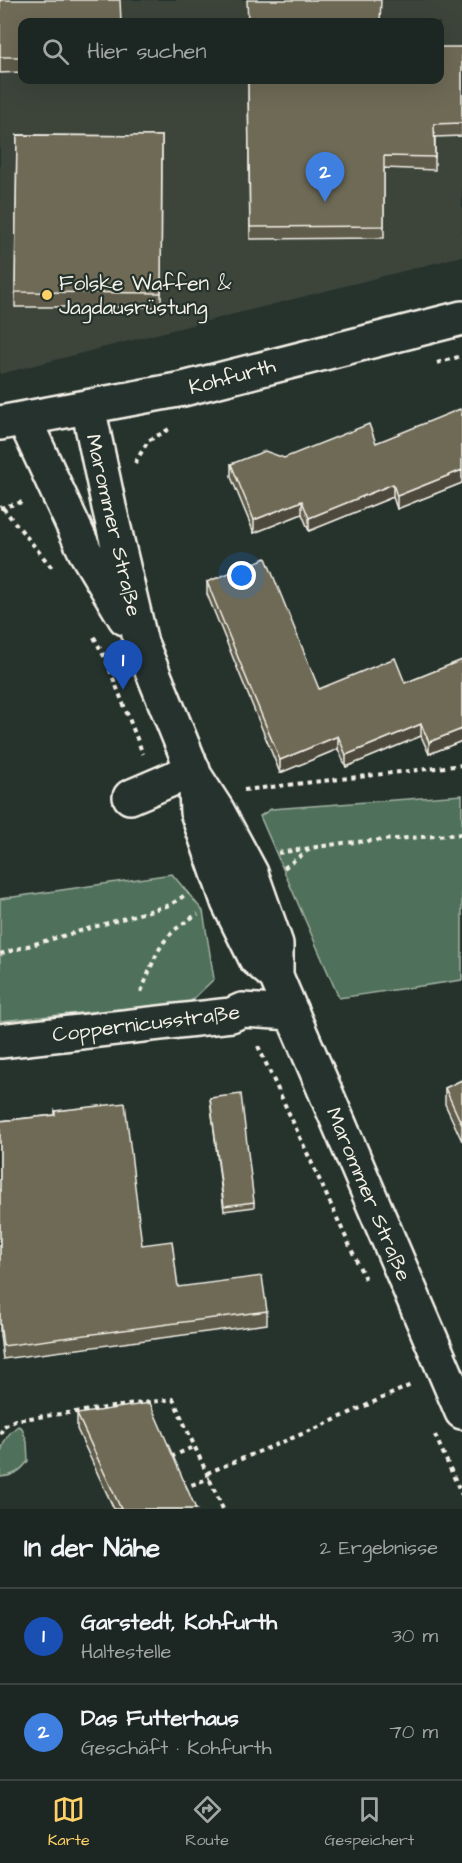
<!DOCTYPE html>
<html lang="de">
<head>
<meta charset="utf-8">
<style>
  :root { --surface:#1c2622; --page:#252e2a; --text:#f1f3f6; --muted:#a0a5a5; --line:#3a4340; --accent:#ffd166 }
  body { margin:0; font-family:"Architects Daughter",sans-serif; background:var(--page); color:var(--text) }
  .you { position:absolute; left:242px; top:576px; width:21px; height:21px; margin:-15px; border:4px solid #fff; border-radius:50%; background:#1a73e8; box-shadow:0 0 0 9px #1a73e833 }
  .badge { display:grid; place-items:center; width:39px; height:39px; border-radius:50%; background:var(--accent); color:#fff; font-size:20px; font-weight:700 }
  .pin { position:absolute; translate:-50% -50px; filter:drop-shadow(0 2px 3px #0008) }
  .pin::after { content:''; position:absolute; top:32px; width:21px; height:18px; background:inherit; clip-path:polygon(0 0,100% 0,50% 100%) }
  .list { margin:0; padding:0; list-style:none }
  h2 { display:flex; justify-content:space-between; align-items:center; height:78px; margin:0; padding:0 24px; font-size:26px }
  h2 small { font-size:20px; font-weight:400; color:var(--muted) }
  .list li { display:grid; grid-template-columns:39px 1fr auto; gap:18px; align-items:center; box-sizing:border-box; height:96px; padding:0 24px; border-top:2px solid var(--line) }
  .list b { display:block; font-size:22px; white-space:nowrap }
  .list p { margin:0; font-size:20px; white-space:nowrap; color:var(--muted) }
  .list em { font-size:20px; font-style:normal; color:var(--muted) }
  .icon { flex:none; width:33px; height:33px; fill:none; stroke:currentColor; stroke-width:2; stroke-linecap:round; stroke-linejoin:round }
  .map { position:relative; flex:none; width:462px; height:1509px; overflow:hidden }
  .search { position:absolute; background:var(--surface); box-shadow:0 6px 24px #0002; left:18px; right:18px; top:18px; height:66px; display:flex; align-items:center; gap:15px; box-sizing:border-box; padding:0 21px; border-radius:12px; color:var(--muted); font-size:22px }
  .sheet { height:270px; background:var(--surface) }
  nav { display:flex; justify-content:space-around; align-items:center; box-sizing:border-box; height:84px; border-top:2px solid var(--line); background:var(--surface); font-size:16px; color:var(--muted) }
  nav a { display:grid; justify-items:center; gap:3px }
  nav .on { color:var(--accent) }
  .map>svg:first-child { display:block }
  .built { fill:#3c443a; fill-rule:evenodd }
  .green { fill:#50715b; stroke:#a2b1a2; stroke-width:1.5 }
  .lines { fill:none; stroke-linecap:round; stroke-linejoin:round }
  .minor-casing { stroke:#f4f1e8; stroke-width:38 }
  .path { stroke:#f4f1e8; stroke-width:4; stroke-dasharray:4.5 4.5; stroke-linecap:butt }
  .minor { stroke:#26332d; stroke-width:33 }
  .wall { fill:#5f5b4b; stroke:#f4f1e8; stroke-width:1.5 }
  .shaded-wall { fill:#4d4a3d; stroke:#f4f1e8; stroke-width:1.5 }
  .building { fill:#6e6a57; stroke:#f4f1e8; stroke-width:1.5 }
  .poi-dot { fill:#ffd166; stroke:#26332d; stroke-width:2 }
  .labels { text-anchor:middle; stroke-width:4.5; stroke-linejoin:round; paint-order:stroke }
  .poi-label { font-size:21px; fill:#f4f1e8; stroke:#26332d; text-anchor:start }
  .street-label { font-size:21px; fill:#f4f1e8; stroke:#26332d }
</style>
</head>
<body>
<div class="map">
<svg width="462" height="1509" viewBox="0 0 462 1509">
  <rect width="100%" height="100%" fill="#26332d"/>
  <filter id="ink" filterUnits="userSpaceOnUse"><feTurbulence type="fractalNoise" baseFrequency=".0167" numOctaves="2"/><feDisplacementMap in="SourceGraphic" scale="12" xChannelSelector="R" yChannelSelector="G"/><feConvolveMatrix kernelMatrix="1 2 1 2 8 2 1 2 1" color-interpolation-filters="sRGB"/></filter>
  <g filter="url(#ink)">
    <path class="built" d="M0,0H462V256L0,374ZM22,22H440V80H22Z"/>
    <path class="green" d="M462,795V980L339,998L260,816L271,809Z
      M172,874L203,911L214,979L190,1002L0,1021V899Z
      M18,1426L22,1428L27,1442L28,1461C20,1472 13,1476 0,1477C0,1455 0,1438 18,1426Z"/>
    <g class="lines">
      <g class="minor-casing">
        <path id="minor" d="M88,407L109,507L141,643L195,776L217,810L251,873L276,944V976L462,1412
          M24,419L85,551L125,618
          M0,423L183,389L462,318
          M196,789L197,812L228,902L256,959L276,976
          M130,797L193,770
          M0,1041L231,1015L242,1010L292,1013"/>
      </g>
      <path class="path" d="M437,363L458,357
        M135,463L148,441L171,428
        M0,508L26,501
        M3,508L53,569
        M94,637L106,660L143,754
        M244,790L462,765
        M278,853L343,843L462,834
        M284,868L311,848
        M0,954L170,905L188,893
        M141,992C157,953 159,936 198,914
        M258,1046L365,1279
        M0,1434L4,1426L15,1420L173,1399L223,1509
        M435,1435L462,1495
        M171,1457L195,1446
        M207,1473L319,1427L413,1384
        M183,1488L210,1478"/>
      <use href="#minor" class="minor"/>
    </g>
    <path class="wall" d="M0,0L22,22V72L0,73Z
      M462,47V136L435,137V170L384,168V238L250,239L248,80Z
      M17,135L162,136L161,307H15Z
      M462,414V483L397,509L393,497L309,531L302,514L254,533L231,477V464L284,458L376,443Z
      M207,582L319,689L405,683L462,660V741L429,754L421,736L346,767L338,749L280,773L207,594Z
      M462,1080V1141L445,1104V1088Z
      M210,1098L254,1202V1207L224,1211Z
      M55,1111L142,1245L178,1287L267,1311V1324L3,1359L0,1335V1121L55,1115Z
      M77,1414L196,1509H114L77,1429Z"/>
    <path class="shaded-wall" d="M462,470V483L397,509V496Z
      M393,484V497L309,531V518Z
      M302,501V514L254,533V520Z
      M421,724V736L346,767V755Z
      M462,729V741L429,754V742Z
      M338,736V749L280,773V760Z"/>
    <path class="building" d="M0,0H120L121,22H22V57H0Z
      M247,0H381L380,22H248Z
      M440,47H462V123L434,124L435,157L384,156V226L250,227L248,80H440Z
      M17,135L162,136L161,293L15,292Z
      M460,409L462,414V470L397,496L393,484L309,518L302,501L254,520L231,464L265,451L284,458L369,424L376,443Z
      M266,558L319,689L395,658L405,683L462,660V729L429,742L421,724L346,755L338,736L280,760L207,582Z
      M462,1080V1125L445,1088Z
      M241,1094L254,1202L224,1206L210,1098Z
      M125,1103L142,1245L172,1241L178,1287L262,1276L267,1311L3,1346L0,1322V1121L55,1115V1111Z
      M150,1403L196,1509H121L77,1414Z"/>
  </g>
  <circle class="poi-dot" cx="47" cy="295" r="6"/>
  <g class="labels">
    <g class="poi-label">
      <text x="59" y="290">Folske Waffen &amp;<tspan x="59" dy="24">Jagdausrüstung</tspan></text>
    </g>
    <g class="street-label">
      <text transform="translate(232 376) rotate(-15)" y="7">Kohfurth</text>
      <text transform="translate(114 525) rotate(77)" y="7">Marommer Straße</text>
      <text transform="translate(146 1023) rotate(-7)" y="7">Coppernicusstraße</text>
      <text transform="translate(369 1194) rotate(67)" y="7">Marommer Straße</text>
    </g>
  </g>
</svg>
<div class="you"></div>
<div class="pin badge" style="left:123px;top:690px;background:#1a4fb4">1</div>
<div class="pin badge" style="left:325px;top:202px;background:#3f7fe0">2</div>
<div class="search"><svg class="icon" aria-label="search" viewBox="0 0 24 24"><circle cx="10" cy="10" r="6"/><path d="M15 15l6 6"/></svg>Hier suchen</div>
</div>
<section class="sheet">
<h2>In der Nähe<small>2 Ergebnisse</small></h2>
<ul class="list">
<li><span class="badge" style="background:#1a4fb4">1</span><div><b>Garstedt, Kohfurth</b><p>Haltestelle</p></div><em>30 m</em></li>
<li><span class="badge" style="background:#3f7fe0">2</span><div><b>Das Futterhaus</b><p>Geschäft · Kohfurth</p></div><em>70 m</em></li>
</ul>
</section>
<nav>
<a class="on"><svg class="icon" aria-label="map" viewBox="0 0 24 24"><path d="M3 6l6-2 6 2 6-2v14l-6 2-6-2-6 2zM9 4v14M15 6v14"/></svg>Karte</a>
<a><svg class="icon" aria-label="directions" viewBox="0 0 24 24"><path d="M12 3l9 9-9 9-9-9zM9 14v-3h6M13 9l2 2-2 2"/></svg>Route</a>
<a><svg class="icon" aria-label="saved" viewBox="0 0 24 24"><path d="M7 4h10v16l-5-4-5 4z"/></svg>Gespeichert</a>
</nav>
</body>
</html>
